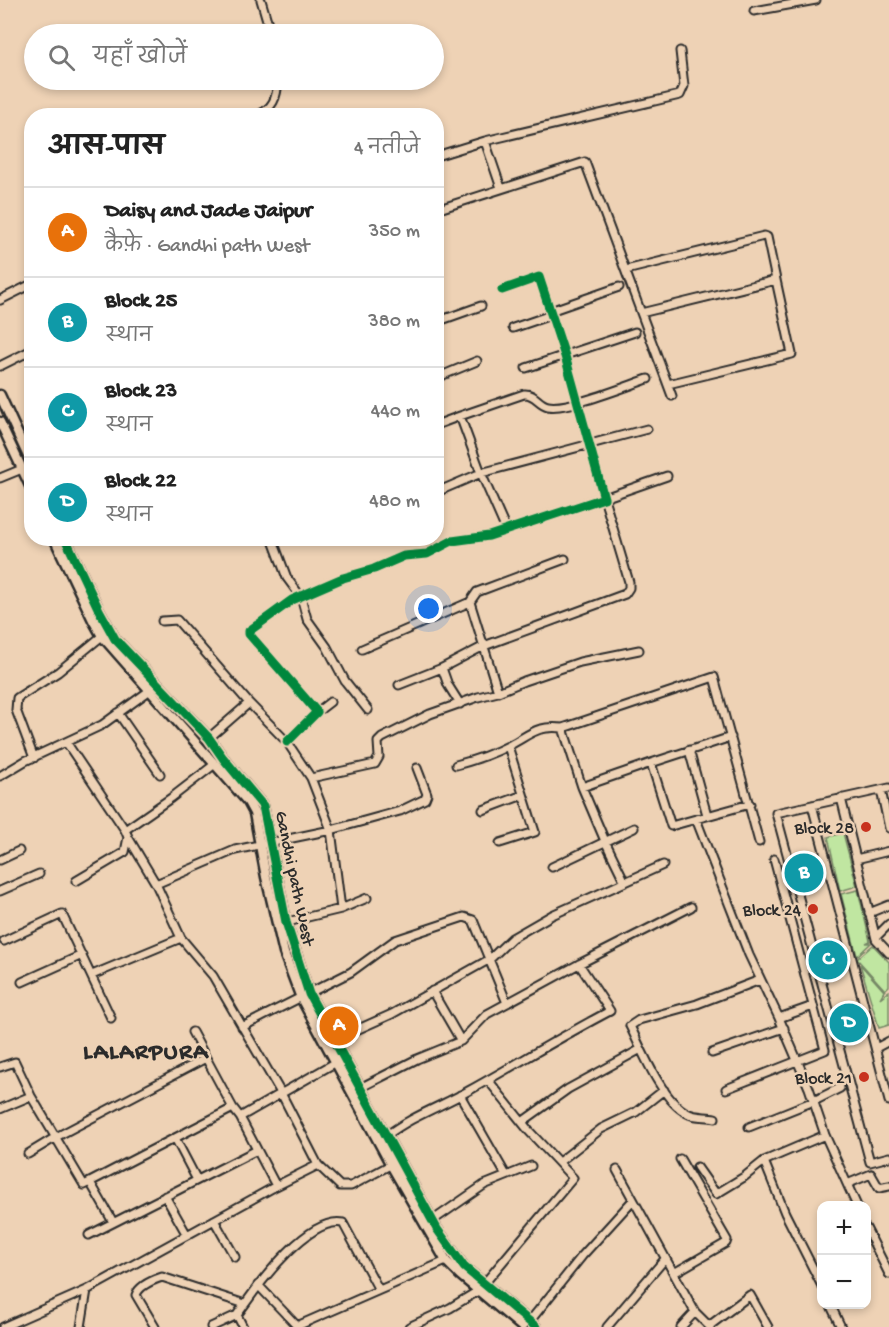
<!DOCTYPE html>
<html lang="hi">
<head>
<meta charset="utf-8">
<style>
  :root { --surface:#fff; --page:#f2f2f2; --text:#222; --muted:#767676; --line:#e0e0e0; --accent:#c8321e }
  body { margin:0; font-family:"Gochi Hand","Playpen Sans Deva",sans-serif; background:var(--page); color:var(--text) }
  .controls { position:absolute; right:18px; bottom:18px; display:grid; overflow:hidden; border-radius:12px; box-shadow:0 3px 9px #0003 }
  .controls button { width:54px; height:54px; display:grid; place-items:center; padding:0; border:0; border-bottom:2px solid var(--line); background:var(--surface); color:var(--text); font:30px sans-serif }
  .you { position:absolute; left:429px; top:609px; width:21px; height:21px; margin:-15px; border:4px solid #fff; border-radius:50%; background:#1a73e8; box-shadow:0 0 0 9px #1a73e833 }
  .badge { display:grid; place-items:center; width:39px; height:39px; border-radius:50%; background:var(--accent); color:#fff; font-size:20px; font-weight:700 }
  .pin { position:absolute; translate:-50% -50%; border:3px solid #fff; box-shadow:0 2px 6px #0006 }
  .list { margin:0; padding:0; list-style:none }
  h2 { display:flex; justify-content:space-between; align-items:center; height:78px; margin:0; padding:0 24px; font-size:26px }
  h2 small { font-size:20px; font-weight:400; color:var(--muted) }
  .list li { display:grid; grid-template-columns:39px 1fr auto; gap:18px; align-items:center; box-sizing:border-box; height:90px; padding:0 24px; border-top:2px solid var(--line) }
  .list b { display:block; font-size:22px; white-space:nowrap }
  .list p { margin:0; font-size:20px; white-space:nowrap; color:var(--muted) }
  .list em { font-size:20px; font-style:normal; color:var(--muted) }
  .icon { flex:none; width:33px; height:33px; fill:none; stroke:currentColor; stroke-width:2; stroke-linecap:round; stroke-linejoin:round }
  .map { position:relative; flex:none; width:889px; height:1327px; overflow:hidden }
  .search { position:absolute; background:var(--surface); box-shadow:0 3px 9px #0003; left:24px; top:24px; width:420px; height:66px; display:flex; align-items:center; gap:15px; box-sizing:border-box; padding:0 21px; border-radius:33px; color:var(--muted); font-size:22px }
  .panel { position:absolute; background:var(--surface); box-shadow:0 3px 9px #0003; left:24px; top:108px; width:420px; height:438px; border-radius:24px }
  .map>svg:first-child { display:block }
  .green { fill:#c0e6a1; stroke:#768866; stroke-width:1.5 }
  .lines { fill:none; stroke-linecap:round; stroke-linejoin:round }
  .minor-casing { stroke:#2b2b2b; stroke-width:11 }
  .tertiary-casing { stroke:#2b2b2b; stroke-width:13 }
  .minor { stroke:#eed2b5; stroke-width:7 }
  .tertiary { stroke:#eed2b5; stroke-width:8 }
  .cycleway-casing { stroke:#eed2b5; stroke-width:13 }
  .cycleway { stroke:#00873e; stroke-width:9 }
  .poi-dot { fill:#c8321e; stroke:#eed2b5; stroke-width:2 }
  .labels { text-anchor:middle; stroke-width:5; stroke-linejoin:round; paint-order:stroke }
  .poi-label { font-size:18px; fill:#2b2b2b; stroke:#eed2b5; text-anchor:end }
  .street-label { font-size:18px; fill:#2b2b2b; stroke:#eed2b5 }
  .district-label { font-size:24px; font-weight:bold; letter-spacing:1.5px; fill:#2b2b2b; stroke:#eed2b5 }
</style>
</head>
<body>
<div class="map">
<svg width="889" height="1327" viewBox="0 0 889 1327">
  <rect width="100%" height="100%" fill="#eed2b5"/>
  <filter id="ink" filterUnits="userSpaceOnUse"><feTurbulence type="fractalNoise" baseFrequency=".0167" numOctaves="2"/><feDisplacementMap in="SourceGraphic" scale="12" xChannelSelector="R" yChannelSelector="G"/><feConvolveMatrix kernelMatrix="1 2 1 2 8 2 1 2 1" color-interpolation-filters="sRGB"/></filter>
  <g filter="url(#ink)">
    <path class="green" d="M843,833L857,886L840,891L828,837Z
      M858,890L870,941L866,943H871L857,956L841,894Z
      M873,945L889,962V986L885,990L857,959Z
      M860,964L884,991L880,998L889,991V1025L879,1028Z"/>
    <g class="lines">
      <g class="minor-casing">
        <path id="minor" d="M261,0L271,34
          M754,11L816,0
          M256,116C273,109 277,98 278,80
          M485,141L501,188
          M436,156L485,141L680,95L684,86L680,51
          M436,210L585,162L672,396
          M626,270L764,236L767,237L776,280
          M0,300L32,284
          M550,311L619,287
          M641,313L776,280L792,354L668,384
          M436,322L481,306
          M513,328L551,315
          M0,366L32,350
          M526,368L635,332
          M436,378L477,361
          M460,416L524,394C535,393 538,404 548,406C568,410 627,386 648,379
          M436,425L460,416L481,473L506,530
          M0,478L22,469
          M439,491L481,473L647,429
          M272,538L287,578L301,597L307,619L327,647L345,681L368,710
          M162,621L177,620L249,703
          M362,649L470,602
          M442,668L448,685L460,704
          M399,685L442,668L484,646L625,594L629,588V582L604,498L667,476
          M498,692L470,602L477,592L565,559
          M317,712L330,702
          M118,713L160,774
          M563,728L714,677L759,842
          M209,738L249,703L287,742L311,778L331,830L235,850L156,884L181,938L213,976L281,1093L318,1165L340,1186H351L394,1163
          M66,742L125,830L171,798L215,764
          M287,742L317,712L249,634V631L292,600L343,578L374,569L404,556L427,554L452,541L489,536L604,498L565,356L539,277L502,290
          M689,750L707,815
          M34,758L16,710L17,698L58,672L102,636
          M651,763L731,737
          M456,765C475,760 493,754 510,745C531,734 537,725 563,728L582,787L651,763L671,826L696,819L749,955L779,1018L809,1088L825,1135L857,1206
          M0,776L25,761L102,725L153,688
          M311,778L375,764L379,757L378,742L382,738L430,714L478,697L498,692L524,681L580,662L639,650
          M582,787L605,841L625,882
          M889,788L776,813L870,1162L889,1157
          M881,790L889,828
          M841,798L876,939L889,953
          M812,805L889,1101
          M483,810L523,795
          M696,819L750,804
          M128,837L156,884
          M500,843L535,832L508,746
          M856,859L889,851
          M0,860L19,851
          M552,867L634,828
          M76,881L125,852L128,837L125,830
          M0,891L39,874
          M341,909L331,830L400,811L425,799L427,794L417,768
          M869,913L889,905
          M283,923L341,909L367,898
          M876,937L889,924
          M4,941L62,914L111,1018
          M92,975L181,938
          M22,982L82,955
          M432,991L461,1041
          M779,1018L813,1006
          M242,1027L351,972L395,940L464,917L473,920L507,1003
          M192,1032L233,1108L240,1117L276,1186
          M334,1040L392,1014L490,959L512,938L552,915L663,865
          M876,1048L889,1041
          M712,1053L784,1028
          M0,1067L15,1062L31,1096L84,1185L233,1108
          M726,1089L825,1050L774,859
          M352,1092L417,1059L461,1041L487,1014L579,964L691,907
          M460,1095L506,1175
          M0,1109L31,1096
          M240,1117L340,1060
          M715,1118C706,1116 695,1118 687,1113C662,1101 642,1050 630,1026L639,1020L697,1004L760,980
          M522,1122L568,1089L641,1049
          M749,1127L814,1101L840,1088
          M386,1136C412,1116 442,1106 470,1090C517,1064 562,1036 610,1011L579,964
          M175,1138L197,1180
          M28,1154L56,1137L206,1058
          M764,1161L785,1213L822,1286
          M559,1162L601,1129L636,1112L664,1090
          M697,1167L716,1194L744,1177L764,1161L825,1135
          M617,1170L695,1312L710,1327
          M90,1182L113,1222
          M847,1184L871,1174L879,1188L889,1186
          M165,1196L187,1235
          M214,1220L235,1257
          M432,1221L484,1185L531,1166
          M866,1228L889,1274
          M89,1235L257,1150
          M674,1273L726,1243L727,1240L680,1159
          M258,1285L298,1327
          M830,1304L841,1327
          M530,1321L582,1256L633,1200
          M297,1326L446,1261
          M709,1326L750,1295L768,1327
          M3,1327L87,1290L276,1186L318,1165
          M81,1327L87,1290
          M155,1327L136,1295C139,1286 153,1280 162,1277L245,1304C262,1280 310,1216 343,1223L379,1290
          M211,1327L237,1315
          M243,1327L237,1315L245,1304
          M409,1327L450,1308L478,1291L573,1178L529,1131L488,1080
          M607,1327L665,1259
          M681,1327L695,1312"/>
      </g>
      <g class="tertiary-casing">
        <path id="tertiary" d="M0,395L32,465
          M0,422L32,490
          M54,538L93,620L102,636L248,802L254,813L266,877L284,953L301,998L391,1165L446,1261L460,1275L522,1327
          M65,538L99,610L115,639L209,738L223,758L263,806L286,922L309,994L437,1229L464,1267L536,1327"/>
      </g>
      <use href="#minor" class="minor"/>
      <use href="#tertiary" class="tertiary"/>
      <g class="cycleway-casing">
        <path id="cycleway" d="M65,538L99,610L115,639L209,738L223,758L263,806L286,922L309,994L437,1229L464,1267L536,1327
          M287,742L317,712L249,634V631L292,600L343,578L374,569L404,556L427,554L452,541L489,536L604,498L565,356L539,277L502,290"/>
      </g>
      <use href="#cycleway" class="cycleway"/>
    </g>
  </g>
  <g class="poi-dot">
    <circle cx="866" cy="827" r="6"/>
    <circle cx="813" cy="909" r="6"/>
    <circle cx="864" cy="1077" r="6"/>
  </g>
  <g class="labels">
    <g class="poi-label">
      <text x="854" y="833">Block 28</text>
      <text x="801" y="915">Block 24</text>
      <text x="852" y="1083">Block 21</text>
    </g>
    <g class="street-label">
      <text transform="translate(296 878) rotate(78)" y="6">Gandhi path West</text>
    </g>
    <g class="district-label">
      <text x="146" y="1058">LALARPURA</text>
    </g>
  </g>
</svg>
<div class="controls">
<button>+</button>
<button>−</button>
</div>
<div class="you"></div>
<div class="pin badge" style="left:339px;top:1026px;background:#e8710a">A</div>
<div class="pin badge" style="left:804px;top:873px;background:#0f9aa8">B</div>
<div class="pin badge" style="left:828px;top:960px;background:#0f9aa8">C</div>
<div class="pin badge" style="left:849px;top:1023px;background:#0f9aa8">D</div>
<div class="search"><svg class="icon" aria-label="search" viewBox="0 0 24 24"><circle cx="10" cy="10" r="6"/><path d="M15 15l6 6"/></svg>यहाँ खोजें</div>
<section class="panel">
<h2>आस-पास<small>4 नतीजे</small></h2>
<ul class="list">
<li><span class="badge" style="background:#e8710a">A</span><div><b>Daisy and Jade Jaipur</b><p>कैफ़े · Gandhi path West</p></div><em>350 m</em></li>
<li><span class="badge" style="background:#0f9aa8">B</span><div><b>Block 25</b><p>स्थान</p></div><em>380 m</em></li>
<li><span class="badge" style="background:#0f9aa8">C</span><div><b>Block 23</b><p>स्थान</p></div><em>440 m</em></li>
<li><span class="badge" style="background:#0f9aa8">D</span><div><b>Block 22</b><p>स्थान</p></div><em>480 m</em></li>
</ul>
</section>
</div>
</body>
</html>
